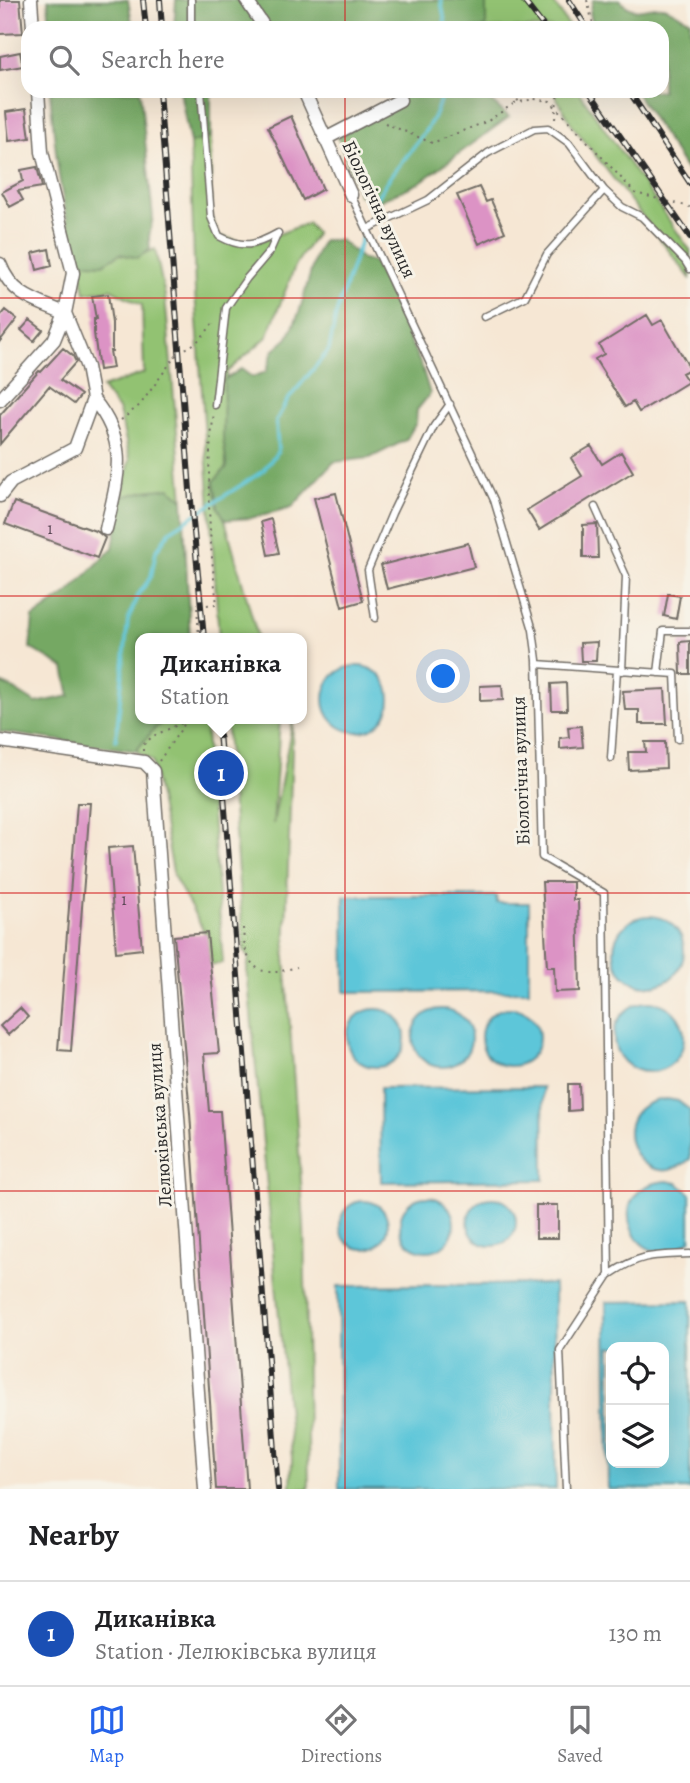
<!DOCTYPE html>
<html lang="en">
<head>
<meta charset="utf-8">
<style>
  :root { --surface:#fff; --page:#f6f6f6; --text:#202124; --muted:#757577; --line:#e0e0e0; --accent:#2563eb }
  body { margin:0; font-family:Alegreya,serif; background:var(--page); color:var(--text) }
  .controls { position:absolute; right:21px; bottom:21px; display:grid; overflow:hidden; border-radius:14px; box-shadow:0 7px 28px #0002 }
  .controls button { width:63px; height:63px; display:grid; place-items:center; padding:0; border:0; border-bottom:2px solid var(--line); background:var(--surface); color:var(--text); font:35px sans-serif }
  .you { position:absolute; left:444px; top:677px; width:24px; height:24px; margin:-18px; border:5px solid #fff; border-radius:50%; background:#1a73e8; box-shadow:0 0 0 10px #1a73e833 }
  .badge { display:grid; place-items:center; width:46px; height:46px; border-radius:50%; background:var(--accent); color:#fff; font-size:23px; font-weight:700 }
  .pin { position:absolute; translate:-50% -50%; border:4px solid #fff; box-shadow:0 2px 7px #0006 }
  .popup { position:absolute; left:135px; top:633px; width:172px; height:91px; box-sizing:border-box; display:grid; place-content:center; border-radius:14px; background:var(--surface); filter:drop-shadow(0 2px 5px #0005); font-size:23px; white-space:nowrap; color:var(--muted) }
  .popup b { font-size:26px; color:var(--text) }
  .popup::after { content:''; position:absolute; left:50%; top:100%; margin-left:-14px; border:14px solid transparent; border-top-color:var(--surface) }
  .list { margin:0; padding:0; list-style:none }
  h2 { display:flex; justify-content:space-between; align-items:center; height:91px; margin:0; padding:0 28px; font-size:30px }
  h2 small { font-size:23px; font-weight:400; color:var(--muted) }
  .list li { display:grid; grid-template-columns:46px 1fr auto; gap:21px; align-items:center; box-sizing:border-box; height:105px; padding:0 28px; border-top:2px solid var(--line) }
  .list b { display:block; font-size:26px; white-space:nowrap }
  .list p { margin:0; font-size:23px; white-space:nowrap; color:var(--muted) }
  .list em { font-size:23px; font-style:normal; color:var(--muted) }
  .icon { flex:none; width:38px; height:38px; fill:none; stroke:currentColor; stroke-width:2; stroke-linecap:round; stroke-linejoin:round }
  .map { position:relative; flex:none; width:690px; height:1489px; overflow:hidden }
  .search { position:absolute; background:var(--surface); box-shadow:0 7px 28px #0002; left:21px; right:21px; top:21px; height:77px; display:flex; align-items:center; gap:18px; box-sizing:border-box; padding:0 24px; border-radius:21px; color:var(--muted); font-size:26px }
  .sheet { height:196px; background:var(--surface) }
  nav { display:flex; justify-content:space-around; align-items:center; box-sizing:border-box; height:98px; border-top:2px solid var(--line); background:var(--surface); font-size:19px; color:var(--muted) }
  nav a { display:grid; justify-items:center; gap:4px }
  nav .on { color:var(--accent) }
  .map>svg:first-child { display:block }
  .green { fill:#92c272; stroke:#5e764e; stroke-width:2 }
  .forest { fill:#75a864; stroke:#506a48; stroke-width:2 }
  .water { fill:#5dc6d9; stroke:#447882; stroke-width:2; fill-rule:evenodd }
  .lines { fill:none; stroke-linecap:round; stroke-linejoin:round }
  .stream { stroke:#5dc6d9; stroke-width:3.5 }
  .building { fill:#dc93c5 }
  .service-casing { stroke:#726d66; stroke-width:9 }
  .minor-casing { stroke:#726d66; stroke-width:15 }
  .path { stroke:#726d66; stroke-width:2; stroke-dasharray:2 5; stroke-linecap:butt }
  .service { stroke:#fff; stroke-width:6 }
  .minor { stroke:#fff; stroke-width:12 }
  .rail-casing { stroke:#2b2b2b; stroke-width:6 }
  .rail { stroke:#f7f3e8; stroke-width:3.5; stroke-dasharray:10; stroke-linecap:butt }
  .grid { fill:none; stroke:#d62828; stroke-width:2; stroke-opacity:0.55 }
  .labels { text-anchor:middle; stroke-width:6; stroke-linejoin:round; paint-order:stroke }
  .number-label { font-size:16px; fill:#574552 }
  .street-label { font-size:19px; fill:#2b2b2b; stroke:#f7f3e8 }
</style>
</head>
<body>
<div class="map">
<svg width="690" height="1489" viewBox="0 0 690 1489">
  <rect width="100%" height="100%" fill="#f7f3e8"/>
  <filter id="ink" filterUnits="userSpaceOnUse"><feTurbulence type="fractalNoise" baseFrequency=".0143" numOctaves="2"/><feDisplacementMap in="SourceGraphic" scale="14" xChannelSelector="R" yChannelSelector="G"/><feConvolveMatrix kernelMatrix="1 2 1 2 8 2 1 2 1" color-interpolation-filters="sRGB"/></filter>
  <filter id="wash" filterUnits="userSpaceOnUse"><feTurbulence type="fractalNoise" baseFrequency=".00686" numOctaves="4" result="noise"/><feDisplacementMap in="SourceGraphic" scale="28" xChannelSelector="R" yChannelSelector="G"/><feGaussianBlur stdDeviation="1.57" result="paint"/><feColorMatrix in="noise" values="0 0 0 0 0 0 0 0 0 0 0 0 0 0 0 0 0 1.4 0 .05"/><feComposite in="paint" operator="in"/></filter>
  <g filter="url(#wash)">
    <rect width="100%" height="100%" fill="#f6e7d4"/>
    <path class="green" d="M430,0H552L570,28H430Z
      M553,91H578L690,250V278L572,125Z
      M211,137V217L219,236L252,244L308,223L316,234L296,264L267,337L227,372L225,520L258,638H219L195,292L190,143Z
      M155,249L165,296L183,500L122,497L130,459L119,411L102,388L144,373L142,305L111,289L85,293L79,262L103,264L120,254L135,257Z
      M151,719H205L223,963L210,965L205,933L174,877L152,761L136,751Z
      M226,719H280L273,824L293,719L285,957L304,1223L309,1489H291L292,1458L247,970L249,958L244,950Z"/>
    <path class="forest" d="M48,0H128L133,28H50Z
      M176,0H486V28H174Z
      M593,0H620C636,19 646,4 664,7C672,9 681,17 690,20V176L635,91H662V28H594L590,13Z
      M50,91H140L153,217L149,237L150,249L138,258L120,254L103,264L79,262C60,207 55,149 50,91Z
      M180,91H214L211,97V137L190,143Z
      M390,91H486V97L509,117L419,183L377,202L359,195L338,138L401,97Z
      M323,240H340L362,259L374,262L422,367L430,394L417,410L416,423L406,440L370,458L334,462L292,507L251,518L225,520L218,507L214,481L227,467L223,438L224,380L241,369L252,377L266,372L273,351L288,338L299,313L315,257Z
      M170,488L183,500L190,638H140V719H167L154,729L136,751L0,732V683L10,687L36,703L70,696L64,668L30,648L33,618L68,593L113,548L122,497L145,491Z"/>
    <path class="water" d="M324 699a33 33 0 1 1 66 0a33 33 0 1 1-66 0Z
      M344,896H496L497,903H529V991L345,992Z
      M614 951a35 35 0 1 1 70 0a35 35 0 1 1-70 0Z
      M614 1037a35 35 0 1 1 70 0a35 35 0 1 1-70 0Z
      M481 1037a29 29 0 1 1 58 0a29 29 0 1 1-58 0Z
      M347 1038a29 29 0 1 1 58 0a29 29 0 1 1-58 0Z
      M413 1038a29 29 0 1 1 58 0a29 29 0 1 1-58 0Z
      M543,1087L544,1180L381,1182L380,1088Z
      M667,1099L678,1101L690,1110V1159C639,1203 595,1105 667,1099Z
      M667,1181L677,1183L690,1193V1240C638,1285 595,1187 667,1181Z
      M400 1224a27 27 0 1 1 54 0a27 27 0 1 1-54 0Z
      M468 1222a24 24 0 1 1 48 0a24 24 0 1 1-48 0Z
      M340 1225a24 24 0 1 1 48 0a24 24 0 1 1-48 0Z
      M554,1284L556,1489H339L338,1286Z
      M690,1301V1489H608L606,1302ZM611,1347H664V1463H611Z"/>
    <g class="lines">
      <path class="stream" d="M441,0L446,28
        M371,210C387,168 435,137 442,91
        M116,740L128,620L138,595L151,577L156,551L170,531L263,471L278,451L276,421L287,401L329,350L337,311L362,237"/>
    </g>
    <g id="blocks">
      <path class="building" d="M0,0H20L23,33L0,34Z
        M20,52L23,66L0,70V56Z
        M26,109L30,138L9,141L6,112Z
        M291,116L323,189L303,200L268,127Z
        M37,167L42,187L18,191L23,200L10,207L2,192L23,181L21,170Z
        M479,187L486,202L491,200L505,232L479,244L457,195Z
        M49,249L52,266L37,270L33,253Z
        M108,294L112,323V351H110L113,368L99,370L94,333V319H96L92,296Z
        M6,310L17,319L0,341V317Z
        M647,315L653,325L662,320L690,369L682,373L688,382L639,412L633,402L625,407L595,359L604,354L599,345Z
        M30,320L43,330L34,341L21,330Z
        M63,348L73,356L76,362L60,380L81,395L74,404L49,386L0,444V415L39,371L41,372Z
        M591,446L602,464L621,452L633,472L539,530L527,510L582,476L571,458Z
        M336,493L363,601L342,607L314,498Z
        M14,502L98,532L105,538L97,558L5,524Z
        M271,519L279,553L268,555L261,522Z
        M597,524L598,558H583V525Z
        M468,543L474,567L387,589L381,565Z
        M668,594L680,596L676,619L664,616Z
        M690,641V674H681L680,642Z
        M597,642L596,661H581L580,643Z
        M566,683L567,710H552L551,684Z
        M502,685L503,700L480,701V686Z
        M665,689L667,724H639V710H625L623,691Z
        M581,726L583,747L560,749V738L569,737L568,727Z
        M645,742H665L666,768L629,770L628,752H646Z
        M77,803H90L71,1051L58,1050Z
        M133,846L142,949L116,952L108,848Z
        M542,882H573V900H578L580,991L555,992L554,967H547Z
        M207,933L219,1053L204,1054L209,1111H220L247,1489H216L190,1113L174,936Z
        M20,1008L28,1017L8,1035L0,1026Z
        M568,1084H579L580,1110L568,1111Z
        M536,1205H558V1238H536Z"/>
    </g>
  </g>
  <g filter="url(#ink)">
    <use href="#blocks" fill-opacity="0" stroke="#726d66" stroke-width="2"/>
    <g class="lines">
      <g class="service-casing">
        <path id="service" d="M191,0V28
          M201,91L211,217L219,236C243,249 255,246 278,233
          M351,195L494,500L533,630L537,660L542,857L604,893L609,1275L560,1350L566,1489
          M367,229L428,200L488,153L534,129L548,128L569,143L604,190L622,207L642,217L685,261L690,269
          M484,317L525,297L547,254L604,190
          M215,405L226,308L247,278L270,251L277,235
          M595,507L626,576L622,671
          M375,618L368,570L392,513L434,426L450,404
          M537,664L675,674L678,739
          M658,673L663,631H690
          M611,758L617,670
          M609,1275C640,1254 653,1255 690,1254"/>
      </g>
      <g class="minor-casing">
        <path id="minor" d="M31,0L33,28
          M246,0L265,28
          M304,91L351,195
          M325,139L400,100
          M0,264C12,296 36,301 65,313
          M93,399C130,443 118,478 106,529
          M0,400L54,340L65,313L73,273L42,152L38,91
          M0,496L11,482L75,448L93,399L87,367L65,313
          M0,741L144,762L153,771L205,1489"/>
      </g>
      <path class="path" d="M587,0L594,28
        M517,101L531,91
        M514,103L534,99L550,101L635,193L690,207
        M555,119L558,91
        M385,123L432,143L488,121L513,104
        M121,420L140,405L179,351C196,346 204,335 214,322
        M199,638L197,606L217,604C209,541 205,475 214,413
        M143,751V745L153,736L184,722
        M159,761L188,719
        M243,928C244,945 246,970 269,972C277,973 288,969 297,967"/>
      <use href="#service" class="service"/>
      <use href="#minor" class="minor"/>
      <g class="rail-casing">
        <path id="rail" d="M143,0L146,28
          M160,0L162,28
          M523,0L545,28
          M569,0L587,28
          M159,91L190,490L204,638
          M589,91L690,237
          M629,91L690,183
          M218,719L278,1489"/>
      </g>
      <use href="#rail" class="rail"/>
    </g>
  </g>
  <path class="grid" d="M345,0V28M345,91V1489M0,298H690M0,596H690M0,893H690M0,1191H690"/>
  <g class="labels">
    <g class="number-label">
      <text x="50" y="534">1</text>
      <text x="124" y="905">1</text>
    </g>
    <g class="street-label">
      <text transform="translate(380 209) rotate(65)" y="7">Біологічна вулиця</text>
      <text transform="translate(520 771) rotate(-92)" y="7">Біологічна вулиця</text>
      <text transform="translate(159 1125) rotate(-94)" y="7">Лелюківська вулиця</text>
    </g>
  </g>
</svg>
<div class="controls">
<button><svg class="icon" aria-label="locate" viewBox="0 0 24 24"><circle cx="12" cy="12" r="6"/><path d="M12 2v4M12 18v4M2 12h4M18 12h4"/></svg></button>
<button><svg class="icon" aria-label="layers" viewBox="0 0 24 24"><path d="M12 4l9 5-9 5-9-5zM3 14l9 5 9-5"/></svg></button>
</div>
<div class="you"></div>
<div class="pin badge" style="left:221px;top:773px;background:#1a4fb4">1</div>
<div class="popup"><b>Диканівка</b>Station</div>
<div class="search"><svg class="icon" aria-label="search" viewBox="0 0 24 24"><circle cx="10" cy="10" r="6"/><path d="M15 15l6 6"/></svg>Search here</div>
</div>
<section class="sheet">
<h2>Nearby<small></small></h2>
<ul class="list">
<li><span class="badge" style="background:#1a4fb4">1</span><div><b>Диканівка</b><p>Station · Лелюківська вулиця</p></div><em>130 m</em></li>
</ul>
</section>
<nav>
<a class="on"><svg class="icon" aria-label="map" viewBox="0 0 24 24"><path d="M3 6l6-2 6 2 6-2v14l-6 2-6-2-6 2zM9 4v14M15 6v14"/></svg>Map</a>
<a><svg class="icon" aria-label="directions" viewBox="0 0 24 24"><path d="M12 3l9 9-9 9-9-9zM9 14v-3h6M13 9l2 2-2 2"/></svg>Directions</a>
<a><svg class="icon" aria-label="saved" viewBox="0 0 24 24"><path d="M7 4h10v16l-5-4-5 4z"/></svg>Saved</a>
</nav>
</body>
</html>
